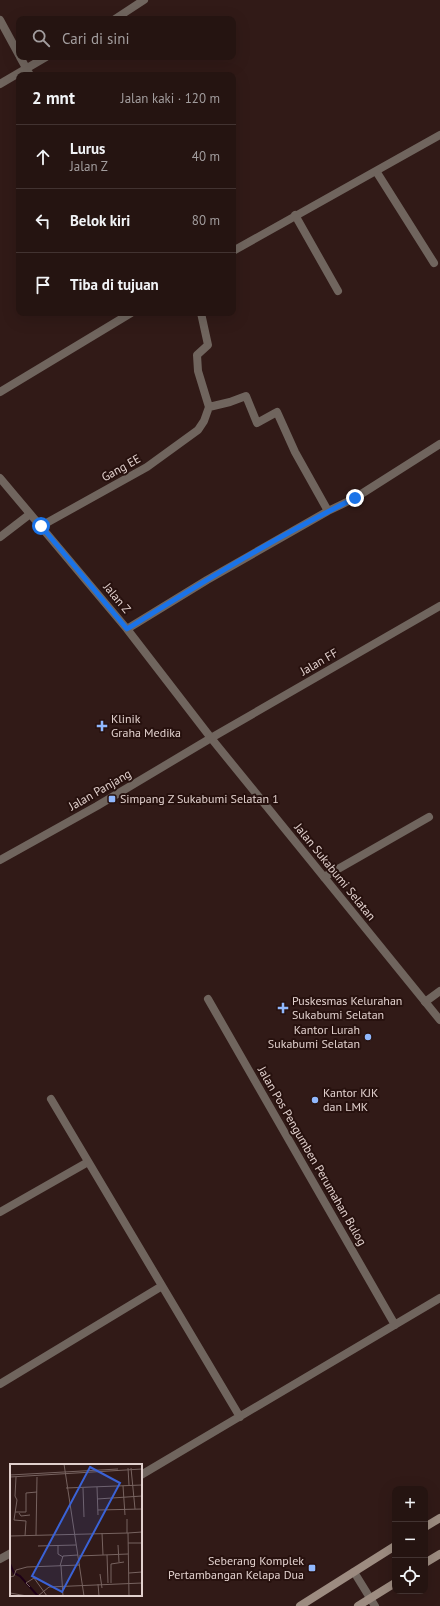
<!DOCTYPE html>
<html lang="id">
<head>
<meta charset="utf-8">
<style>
  :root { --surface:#251411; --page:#31211f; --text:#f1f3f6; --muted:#a39e9f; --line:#423331 }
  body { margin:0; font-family:"PT Sans",sans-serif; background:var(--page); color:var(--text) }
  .controls { position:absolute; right:12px; bottom:12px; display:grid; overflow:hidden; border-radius:8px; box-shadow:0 4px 16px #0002 }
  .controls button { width:36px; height:36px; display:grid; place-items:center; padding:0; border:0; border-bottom:1px solid var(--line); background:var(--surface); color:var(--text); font:20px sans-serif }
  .stop { position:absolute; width:12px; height:12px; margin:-9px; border:3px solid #1a73e8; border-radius:50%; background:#fff }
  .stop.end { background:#1a73e8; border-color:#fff; box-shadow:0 1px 4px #0008 }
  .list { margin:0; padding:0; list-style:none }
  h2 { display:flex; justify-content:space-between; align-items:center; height:52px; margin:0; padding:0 16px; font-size:17px }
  h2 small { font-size:13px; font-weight:400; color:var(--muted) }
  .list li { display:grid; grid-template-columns:26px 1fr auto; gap:12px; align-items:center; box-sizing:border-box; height:64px; padding:0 16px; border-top:1px solid var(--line) }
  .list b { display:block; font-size:15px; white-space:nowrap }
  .list p { margin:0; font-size:13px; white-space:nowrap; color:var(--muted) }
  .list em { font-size:13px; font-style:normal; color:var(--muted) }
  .icon { flex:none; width:22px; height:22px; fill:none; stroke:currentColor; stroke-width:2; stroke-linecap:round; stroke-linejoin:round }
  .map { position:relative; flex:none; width:440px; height:1606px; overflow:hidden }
  .search { position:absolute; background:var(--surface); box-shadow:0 4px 16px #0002; left:16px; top:16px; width:220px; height:44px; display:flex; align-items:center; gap:10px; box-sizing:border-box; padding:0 14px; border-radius:8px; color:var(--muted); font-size:15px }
  .panel { position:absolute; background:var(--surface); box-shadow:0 4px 16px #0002; left:16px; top:72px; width:220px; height:244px; border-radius:8px }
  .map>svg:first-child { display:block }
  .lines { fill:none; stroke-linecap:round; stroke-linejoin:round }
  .service { stroke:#70655e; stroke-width:8 }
  .minor { stroke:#70655e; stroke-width:8 }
  .tertiary { stroke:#70655e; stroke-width:8 }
  .secondary { stroke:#9d8c81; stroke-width:8 }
  .route { stroke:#1a73e8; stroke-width:5 }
  .poi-dot { fill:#91b8fd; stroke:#27110e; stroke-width:1.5 }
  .labels { text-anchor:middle; stroke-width:4; stroke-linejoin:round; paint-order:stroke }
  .street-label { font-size:12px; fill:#e1d0cd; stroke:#27110e }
  .poi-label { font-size:12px; fill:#e1d0cd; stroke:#27110e; text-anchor:start }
  .inset-river { fill:none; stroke:#1e0017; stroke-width:2 }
  .inset-road { fill:none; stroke:#776360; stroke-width:1 }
  .view { fill:#3a62d6; fill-opacity:0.15; stroke:#3a62d6; stroke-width:2 }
  .inset-edge { fill:none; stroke:#e1d0cd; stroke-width:2 }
</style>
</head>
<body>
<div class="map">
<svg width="440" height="1606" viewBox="0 0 440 1606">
  <rect width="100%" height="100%" fill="#311a17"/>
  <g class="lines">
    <path class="service" d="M425,1002L440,991"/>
    <path class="minor" d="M115,19L144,0
      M0,20L19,55
      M20,57L30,75
      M0,84L46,57
      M376,171L434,263
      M295,215L338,291
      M233,251L440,135
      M0,392L131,313
      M209,407L230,402L246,396L257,423L277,412L295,452L328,511
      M0,478L127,629L211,738
      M41,526L147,467L198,430L204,421L209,407L198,371L197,355L208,345L201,313
      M0,537L30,514
      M127,629L207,580L328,511L355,498L440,444
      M324,877L429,817
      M208,999L395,1325
      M51,1099L240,1417
      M0,1212L88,1162
      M0,1384L162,1286
      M141,1475L440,1298
      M0,1559L11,1553
      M354,1572L375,1606"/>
    <path class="tertiary" d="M211,738L440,1020
      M0,860L97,806L211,738L440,606"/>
    <path class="secondary" d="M425,1527L440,1518
      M425,1563L440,1554
      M300,1606L395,1546
      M358,1606L395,1583"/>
  </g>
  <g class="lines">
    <path class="route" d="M41,526L127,629C201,583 276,537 355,498"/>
  </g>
  <g class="poi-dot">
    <path d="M100 720h4v4h4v4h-4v4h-4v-4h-4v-4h4z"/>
    <rect x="108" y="795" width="8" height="8" rx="2"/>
    <path d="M281 1002h4v4h4v4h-4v4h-4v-4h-4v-4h4z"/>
    <circle cx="368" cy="1037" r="4"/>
    <circle cx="315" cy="1100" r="4"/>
    <rect x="308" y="1564" width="8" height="8" rx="2"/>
  </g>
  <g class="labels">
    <g class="street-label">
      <text transform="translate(121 468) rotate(-29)" y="4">Gang EE</text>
      <text transform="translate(117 598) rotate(50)" y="4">Jalan Z</text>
      <text transform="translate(319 662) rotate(-30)" y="4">Jalan FF</text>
      <text transform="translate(100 790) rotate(-30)" y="4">Jalan Panjang</text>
      <text transform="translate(335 872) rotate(51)" y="4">Jalan Sukabumi Selatan</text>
      <text transform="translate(312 1156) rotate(60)" y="4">Jalan Pos Pengumben Perumahan Bulog</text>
    </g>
    <g class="poi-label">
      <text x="111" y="723">Klinik<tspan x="111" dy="14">Graha Medika</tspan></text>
      <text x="120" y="803">Simpang Z Sukabumi Selatan 1</text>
      <text x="292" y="1005">Puskesmas Kelurahan<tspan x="292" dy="14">Sukabumi Selatan</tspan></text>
      <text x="360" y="1034" text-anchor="end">Kantor Lurah<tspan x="360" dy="14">Sukabumi Selatan</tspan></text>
      <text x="323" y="1097">Kantor KJK<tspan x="323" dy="14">dan LMK</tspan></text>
      <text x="304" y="1565" text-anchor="end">Seberang Komplek<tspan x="304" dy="14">Pertambangan Kelapa Dua</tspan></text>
    </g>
  </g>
  <g transform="translate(10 1464)">
    <rect width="132" height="132" fill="#311a17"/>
    <path class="inset-river" d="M0,100L4,109L10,112L28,132"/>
    <path class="inset-road" d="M54,0L74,132M118,4L119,21M121,4L125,45M0,11L108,5M0,13L132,5M6,13L5,32L7,36L4,56L16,57L15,72M113,22L115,51M87,23L88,51M56,24L132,21M73,24L74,53M87,35L132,32M88,46L132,45M5,48H16V29L27,28M9,49L11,52L20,51M92,69L93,91M117,69V55M118,69L132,68M26,71L27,13M0,72L118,69L119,132M118,79H132M48,81V90L53,93M108,81L109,98M28,82L66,81M97,91L98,119M69,92L118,90M50,102L53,92L68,91M51,102L53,132M119,109L132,108M90,110L92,124M0,113L4,112L6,106L17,103L70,101M101,119V100L114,98M88,120L89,132M20,123L16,119L24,114L37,132M0,129L17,132M28,132L39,123L132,119"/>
    <path class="view" d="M80,3L110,19L52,128L22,112Z"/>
    <rect width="132" height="132" class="inset-edge"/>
  </g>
</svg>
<div class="controls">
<button>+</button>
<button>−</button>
<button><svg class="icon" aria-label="locate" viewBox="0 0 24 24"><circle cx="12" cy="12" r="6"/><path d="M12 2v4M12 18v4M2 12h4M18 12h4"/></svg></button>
</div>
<div class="stop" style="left:41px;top:526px"></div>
<div class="stop end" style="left:355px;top:498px"></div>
<div class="search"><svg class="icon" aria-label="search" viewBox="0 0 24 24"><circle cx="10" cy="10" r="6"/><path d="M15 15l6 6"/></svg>Cari di sini</div>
<section class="panel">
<h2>2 mnt<small>Jalan kaki · 120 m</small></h2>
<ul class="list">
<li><svg class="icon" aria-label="ahead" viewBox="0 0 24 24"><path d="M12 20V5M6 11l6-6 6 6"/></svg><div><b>Lurus</b><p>Jalan Z</p></div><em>40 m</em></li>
<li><svg class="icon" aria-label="left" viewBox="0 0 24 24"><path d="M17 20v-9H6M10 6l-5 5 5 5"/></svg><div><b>Belok kiri</b></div><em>80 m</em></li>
<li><svg class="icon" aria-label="arrive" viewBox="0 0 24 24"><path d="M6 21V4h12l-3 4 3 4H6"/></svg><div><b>Tiba di tujuan</b></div></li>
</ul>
</section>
</div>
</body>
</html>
